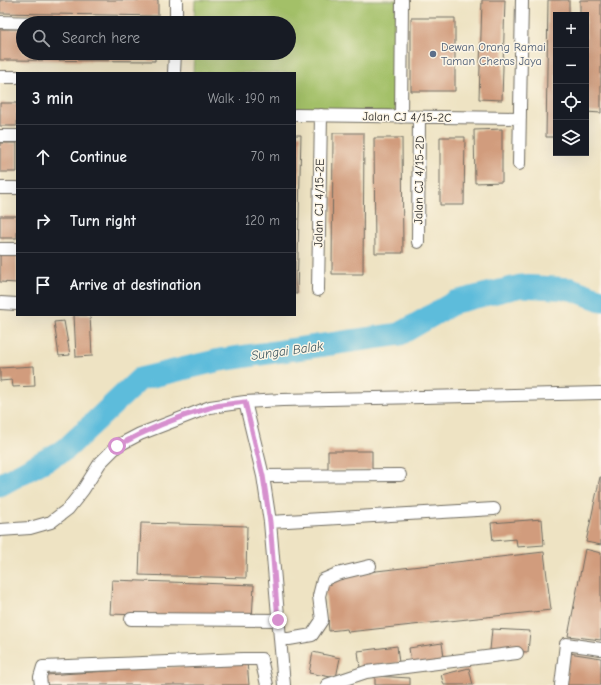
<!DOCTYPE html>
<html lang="en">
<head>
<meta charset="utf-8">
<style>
  :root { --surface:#171b24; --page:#20242c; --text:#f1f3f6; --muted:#9ea1a6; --line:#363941 }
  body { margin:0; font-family:"Comic Neue",sans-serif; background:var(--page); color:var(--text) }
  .controls { position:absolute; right:12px; top:12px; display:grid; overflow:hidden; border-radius:0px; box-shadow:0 4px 16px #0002 }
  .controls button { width:36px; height:36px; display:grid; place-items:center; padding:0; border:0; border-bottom:1px solid var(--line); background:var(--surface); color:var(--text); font:20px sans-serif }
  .stop { position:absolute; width:12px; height:12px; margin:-9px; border:3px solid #d690ce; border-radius:50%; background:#fff }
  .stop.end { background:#d690ce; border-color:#fff; box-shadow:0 1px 4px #0008 }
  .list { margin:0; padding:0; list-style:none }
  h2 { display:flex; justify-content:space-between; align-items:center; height:52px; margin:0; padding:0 16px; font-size:17px }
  h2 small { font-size:13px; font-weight:400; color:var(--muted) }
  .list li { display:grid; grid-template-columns:26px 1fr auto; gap:12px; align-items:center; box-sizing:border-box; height:64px; padding:0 16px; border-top:1px solid var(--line) }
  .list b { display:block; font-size:15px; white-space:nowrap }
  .list em { font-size:13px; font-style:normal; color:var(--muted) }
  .icon { flex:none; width:22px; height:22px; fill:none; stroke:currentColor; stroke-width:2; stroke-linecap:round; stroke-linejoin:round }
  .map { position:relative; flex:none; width:601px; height:685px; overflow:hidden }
  .search { position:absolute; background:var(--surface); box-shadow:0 4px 16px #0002; left:16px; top:16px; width:280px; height:44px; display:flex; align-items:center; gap:10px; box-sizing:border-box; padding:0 14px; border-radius:22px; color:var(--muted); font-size:15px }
  .panel { position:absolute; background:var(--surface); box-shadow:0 4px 16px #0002; left:16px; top:72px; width:280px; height:244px; border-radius:0px }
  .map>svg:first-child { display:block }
  .green { fill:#a3c068; stroke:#67764a }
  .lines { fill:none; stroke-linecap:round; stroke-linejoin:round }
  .river { stroke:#5dbcdb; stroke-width:23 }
  .building { fill:#d19c7d }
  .minor-casing { stroke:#6f6b60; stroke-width:14 }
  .minor { stroke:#fff; stroke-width:12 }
  .route { stroke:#d690ce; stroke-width:5 }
  .service-dot { fill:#5c6f8a; stroke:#fcf5e5; stroke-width:1.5 }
  .labels { text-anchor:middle; stroke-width:3; stroke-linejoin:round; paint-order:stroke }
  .service-label { font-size:12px; fill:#4e5e75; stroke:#fcf5e5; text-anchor:start }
  .street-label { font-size:12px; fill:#2b2b2b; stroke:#fcf5e5 }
  .water-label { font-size:13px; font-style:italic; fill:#3a5660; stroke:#fcf5e5 }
</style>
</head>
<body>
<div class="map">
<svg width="601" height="685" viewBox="0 0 601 685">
  <rect width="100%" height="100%" fill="#fcf5e5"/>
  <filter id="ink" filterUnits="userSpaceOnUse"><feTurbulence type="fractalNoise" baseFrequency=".025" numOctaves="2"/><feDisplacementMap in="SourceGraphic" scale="8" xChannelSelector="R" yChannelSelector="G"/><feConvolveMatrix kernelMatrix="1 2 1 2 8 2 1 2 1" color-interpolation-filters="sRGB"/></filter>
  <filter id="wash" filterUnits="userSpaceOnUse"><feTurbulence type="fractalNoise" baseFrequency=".012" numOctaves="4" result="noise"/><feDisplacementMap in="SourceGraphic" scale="16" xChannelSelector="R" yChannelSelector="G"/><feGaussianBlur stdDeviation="0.9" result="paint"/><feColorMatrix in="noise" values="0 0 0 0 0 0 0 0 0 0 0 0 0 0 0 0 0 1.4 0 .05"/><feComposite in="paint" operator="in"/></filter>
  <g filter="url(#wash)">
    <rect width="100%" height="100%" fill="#eee3c3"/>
    <path class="green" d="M195,0H397L395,113L295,110V73H193L194,53H289V23H194Z"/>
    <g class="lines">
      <path class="river" d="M0,485L66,449L140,379L220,360L400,334L455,302L521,286L571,289L601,300"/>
    </g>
    <g id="blocks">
      <path class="building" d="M0,0H158V16L0,13Z
        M482,0H505L502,100L479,99Z
        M548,0H569V15H556V137H546Z
        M580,0H601V113L586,112V15H580Z
        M411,18H455V91H411Z
        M0,29H23V53H155V61L0,60Z
        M0,103H17V126H0Z
        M502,129V182L475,183L474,130Z
        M333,133H364L363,274H332Z
        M295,135H301L297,294H295Z
        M440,137H465L464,205H440Z
        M374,138H402L403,253H375Z
        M0,143H17V172H0Z
        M0,216H17V238H0Z
        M0,252H17V283L0,282Z
        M74,315H90L92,356L76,357Z
        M64,321L70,355L59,356L54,322Z
        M34,366L35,386L13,387L12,380L0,381V368Z
        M328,451H372V470H328Z
        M600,477H601V545L586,542Z
        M542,519L544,545L517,547L516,539L493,541L491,523Z
        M141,523L247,526L246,578L139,575Z
        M585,549L601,553V640L568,636Z
        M544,552L551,610L348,632L347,629L329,631L324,581L342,579L341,575Z
        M112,580L254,585L252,619L110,614Z
        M492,629L530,631L528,652L490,650Z
        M442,643L445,664L412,669L409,648Z
        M397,646L399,663L360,668L358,651Z
        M313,652L340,658L336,678L309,673Z
        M569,653L601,658V685H565Z
        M247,662L249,685H47L46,675Z
        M469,668L473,685H444L441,675Z
        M375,676L410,678V685H375Z"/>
    </g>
  </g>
  <g filter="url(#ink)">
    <use href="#blocks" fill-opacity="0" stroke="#6f6b60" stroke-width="1"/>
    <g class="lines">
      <g class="minor-casing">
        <path id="minor" d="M0,22L43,23
          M176,23V0
          M174,73L175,53
          M0,77H17
          M295,115L520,118
          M401,117L402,0
          M0,136H17
          M519,164L522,0
          M0,188H17
          M418,242L419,117
          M0,249H17
          M318,290L321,115
          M0,303L17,304
          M245,402L263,476L270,522L284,685
          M263,476L400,475
          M270,522L494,509
          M0,530L30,528L51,522L68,509L83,490L100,463L117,446L140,434L210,407L245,402L282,400L601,393
          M131,619L278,620
          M280,638L289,639L312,635L322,620L319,596L323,580L337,574L370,566
          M41,685L40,677L43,667L243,659H261L267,685
          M327,685L366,672L517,653
          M561,685L566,644L601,649"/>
      </g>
      <use href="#minor" class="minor"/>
    </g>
  </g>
  <g class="lines" filter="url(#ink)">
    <path class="route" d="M117,446C146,430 177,417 209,408C220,404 233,404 245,402L263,476L270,522L278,620"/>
  </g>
  <circle class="service-dot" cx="433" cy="54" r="4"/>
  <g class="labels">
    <g class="service-label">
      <text x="441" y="51">Dewan Orang Ramai<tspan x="441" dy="14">Taman Cheras Jaya</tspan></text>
    </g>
    <g class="street-label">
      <text transform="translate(407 117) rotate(1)" y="4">Jalan CJ 4/15-2C</text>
      <text transform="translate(419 180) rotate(-89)" y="4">Jalan CJ 4/15-2D</text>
      <text transform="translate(319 203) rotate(-89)" y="4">Jalan CJ 4/15-2E</text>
    </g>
    <g class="water-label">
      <text transform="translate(287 350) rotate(-8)" y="5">Sungai Balak</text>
    </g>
  </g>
</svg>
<div class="controls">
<button>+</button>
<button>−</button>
<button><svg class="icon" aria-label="locate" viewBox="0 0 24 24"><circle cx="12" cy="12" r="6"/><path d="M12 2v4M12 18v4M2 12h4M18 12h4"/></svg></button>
<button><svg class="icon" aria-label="layers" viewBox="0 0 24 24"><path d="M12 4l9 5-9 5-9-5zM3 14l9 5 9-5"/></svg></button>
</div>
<div class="stop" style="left:117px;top:446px"></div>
<div class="stop end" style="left:278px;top:620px"></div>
<div class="search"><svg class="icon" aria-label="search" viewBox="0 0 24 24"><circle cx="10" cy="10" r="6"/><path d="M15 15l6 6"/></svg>Search here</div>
<section class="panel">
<h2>3 min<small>Walk · 190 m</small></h2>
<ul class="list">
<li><svg class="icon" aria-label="ahead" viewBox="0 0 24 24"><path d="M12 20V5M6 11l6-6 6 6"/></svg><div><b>Continue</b></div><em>70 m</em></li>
<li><svg class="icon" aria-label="right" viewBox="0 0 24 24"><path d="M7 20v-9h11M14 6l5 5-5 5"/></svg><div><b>Turn right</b></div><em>120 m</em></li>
<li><svg class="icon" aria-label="arrive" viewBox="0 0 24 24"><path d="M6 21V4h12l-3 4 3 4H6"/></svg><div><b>Arrive at destination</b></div></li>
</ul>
</section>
</div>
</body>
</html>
